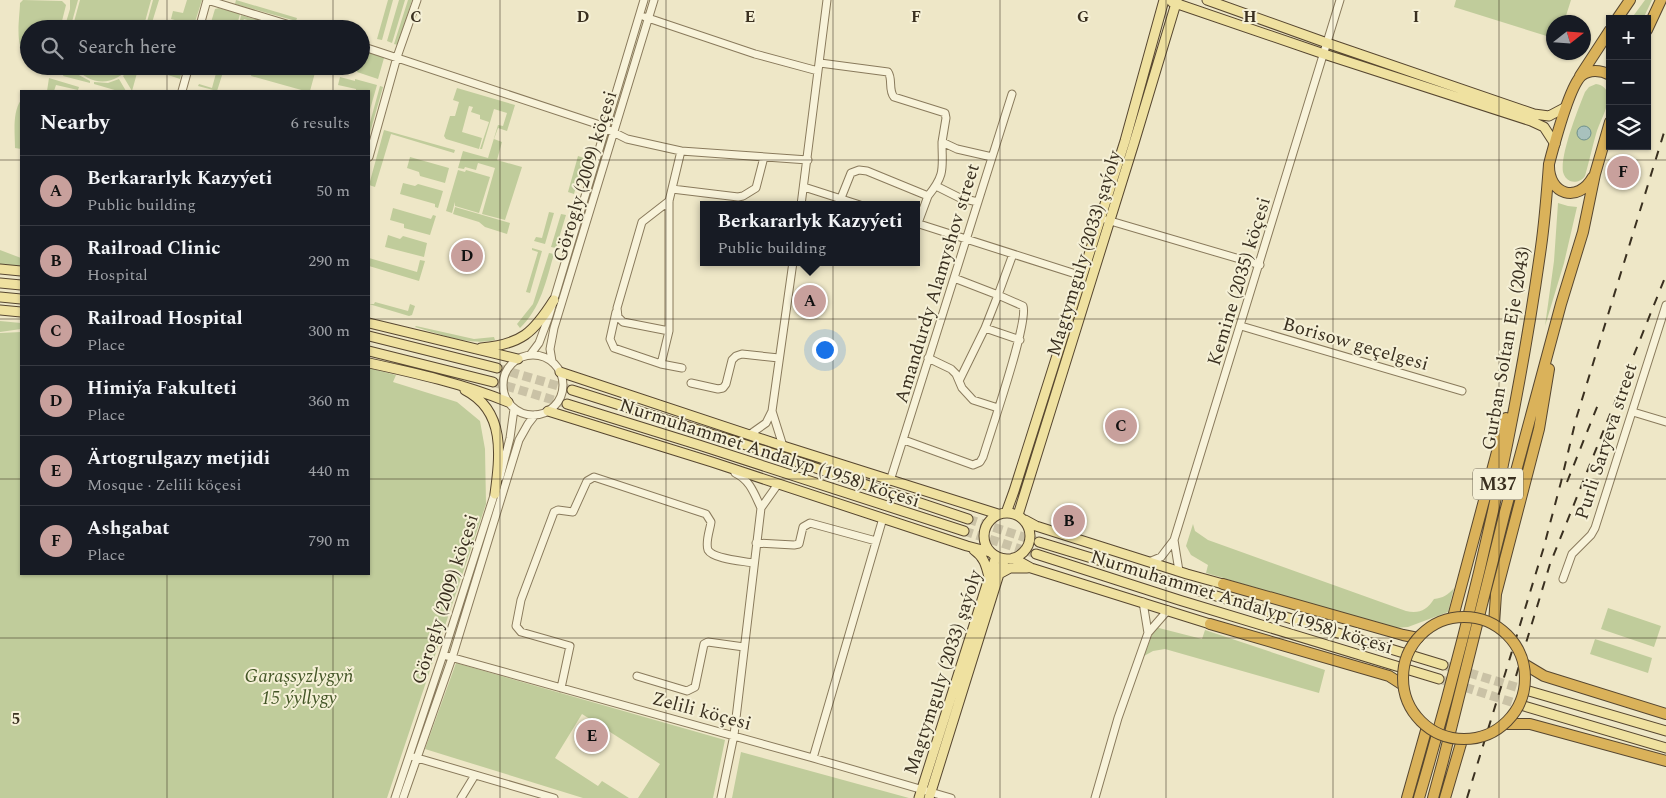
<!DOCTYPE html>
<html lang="en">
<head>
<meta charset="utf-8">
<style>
  :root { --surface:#171b24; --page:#20242c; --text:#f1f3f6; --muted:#9ea1a6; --line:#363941; --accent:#c8a09c }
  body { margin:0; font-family:Spectral,serif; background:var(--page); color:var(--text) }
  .controls { position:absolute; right:15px; top:15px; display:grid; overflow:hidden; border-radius:0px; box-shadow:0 1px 4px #0004 }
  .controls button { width:45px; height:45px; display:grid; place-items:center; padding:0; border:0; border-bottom:1px solid var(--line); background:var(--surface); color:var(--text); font:25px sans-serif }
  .compass { position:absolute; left:1546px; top:15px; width:45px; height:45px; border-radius:50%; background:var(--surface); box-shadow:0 1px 4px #0004; rotate:73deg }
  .you { position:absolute; left:824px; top:349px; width:18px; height:18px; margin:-12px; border:4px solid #fff; border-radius:50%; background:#1a73e8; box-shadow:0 0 0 8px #1a73e833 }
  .badge { display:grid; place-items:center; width:32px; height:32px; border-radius:50%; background:var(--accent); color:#111; font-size:16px; font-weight:700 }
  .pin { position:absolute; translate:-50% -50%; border:2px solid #fff; box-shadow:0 1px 5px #0006 }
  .popup { position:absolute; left:700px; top:201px; width:220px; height:65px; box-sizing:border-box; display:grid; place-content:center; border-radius:0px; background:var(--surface); filter:drop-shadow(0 1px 4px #0005); font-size:16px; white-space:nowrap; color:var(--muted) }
  .popup b { font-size:19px; color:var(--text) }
  .popup::after { content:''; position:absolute; left:50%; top:100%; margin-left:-10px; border:10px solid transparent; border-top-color:var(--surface) }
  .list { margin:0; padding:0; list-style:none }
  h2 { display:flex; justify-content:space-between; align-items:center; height:65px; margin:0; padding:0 20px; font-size:21px }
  h2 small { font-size:16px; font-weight:400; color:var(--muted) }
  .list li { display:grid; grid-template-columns:32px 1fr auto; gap:15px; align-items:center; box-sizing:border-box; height:70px; padding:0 20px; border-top:1px solid var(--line) }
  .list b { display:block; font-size:19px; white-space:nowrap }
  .list p { margin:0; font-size:16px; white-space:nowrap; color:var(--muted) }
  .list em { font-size:16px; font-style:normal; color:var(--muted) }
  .icon { flex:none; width:28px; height:28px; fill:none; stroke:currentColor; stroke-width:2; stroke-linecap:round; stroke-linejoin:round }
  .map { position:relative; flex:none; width:1666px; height:798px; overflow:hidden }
  .search { position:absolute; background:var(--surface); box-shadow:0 1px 4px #0004; left:20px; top:20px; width:350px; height:55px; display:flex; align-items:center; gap:12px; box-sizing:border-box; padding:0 18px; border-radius:28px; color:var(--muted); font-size:19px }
  .panel { position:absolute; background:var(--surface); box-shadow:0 1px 4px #0004; left:20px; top:90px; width:350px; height:485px; border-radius:0px }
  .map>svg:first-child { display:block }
  .green { fill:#c0cc9b }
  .water { fill:#a8c1bd; stroke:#6e908c }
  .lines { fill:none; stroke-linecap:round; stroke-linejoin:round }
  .major-tunnel { stroke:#cac2a6; stroke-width:9; stroke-dasharray:9 4.5; stroke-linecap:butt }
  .minor-casing { stroke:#897a5c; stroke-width:9 }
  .major-casing { stroke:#574730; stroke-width:11 }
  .highway-casing { stroke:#574730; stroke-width:12 }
  .minor { stroke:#f8f3da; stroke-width:7 }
  .major { stroke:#efe1a0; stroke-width:9 }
  .highway { stroke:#dab25a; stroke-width:10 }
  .rail { stroke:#3a3020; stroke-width:2; stroke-dasharray:9 9; stroke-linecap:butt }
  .highway-bridge-casing { stroke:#574730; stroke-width:12; stroke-linecap:butt }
  .highway-bridge { stroke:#dab25a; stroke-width:10 }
  .grid { fill:none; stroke:#3a3020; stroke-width:1; stroke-opacity:0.55 }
  .labels { text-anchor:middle; stroke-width:4; stroke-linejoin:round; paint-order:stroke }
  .shield { fill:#f5f0d6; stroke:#726a57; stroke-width:1 }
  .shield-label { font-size:18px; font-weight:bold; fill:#3a3020 }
  .street-label { font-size:19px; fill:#3a3020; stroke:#f5f0d6 }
  .park-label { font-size:19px; font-style:italic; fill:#445627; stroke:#f5f0d6 }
  .grid-label { font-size:16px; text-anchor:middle; font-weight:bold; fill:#3a3020; stroke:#f5f0d6; stroke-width:4; stroke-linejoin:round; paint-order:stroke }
</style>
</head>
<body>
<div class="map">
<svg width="1666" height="798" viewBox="0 0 1666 798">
  <rect width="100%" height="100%" fill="#eee7c7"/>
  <path class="green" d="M23,0L62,1L66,5L60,29H29V57C13,50 20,17 20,3Z
    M70,0H78L70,29H64L70,9Z
    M80,0H151L143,29H72Z
    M153,0H159L150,29H145Z
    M187,0H202L194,25L171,19L173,11L183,13Z
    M236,0L297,18L296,21L235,4Z
    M388,0H393L382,40L377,39Z
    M399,0H405L392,43L387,41Z
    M408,0H412L398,45L394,44Z
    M1456,0H1571L1564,22H1554L1553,38L1454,7Z
    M1645,0H1652L1643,19H1631Z
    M219,8L240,14L236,29H209L215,9Z
    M241,15L289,29H277L244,19L243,21L240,20Z
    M361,50L379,55L384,58L378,79L357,72L359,66H361Z
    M68,66H71L77,74L90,81V83L63,76L66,68Z
    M74,66H130C115,87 89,86 74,66Z
    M132,66H139L132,91L123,76Z
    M168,66H183L180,79L165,74Z
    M218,66H225L217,91L198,86L199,84L212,88Z
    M254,66H306L316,69L310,91H305L251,76Z
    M340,77L355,81V79L377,85L369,113V91H356V89L338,85Z
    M49,78L79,87L78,90L56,85L54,91H47Z
    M119,79L126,91H118L94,84V82L108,83Z
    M1596,84C1603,85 1608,89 1608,97C1608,109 1599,123 1596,134C1592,148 1589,162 1585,176C1582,181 1575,183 1570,181C1566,179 1564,176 1563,172C1560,155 1578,109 1585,92L1589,87Z
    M380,86L383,87L369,136V126Z
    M457,88L515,105L507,131L498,128L494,139L502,142L497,160L522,167L505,220L482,214L495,168L478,163L476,170L465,167L464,169L458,168L463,151L488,158L498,125L503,126L507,113L494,109L482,149H480L489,122L480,119V115L471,112L473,107L469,106L462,132L482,138L479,149L446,139L444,136L450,116H455L459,102L453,100Z
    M21,100V149L15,148C15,133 12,113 21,100Z
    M384,130L455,150L454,153L391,134L375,187L369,185Z
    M578,156L584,158L574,194L568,192Z
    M410,157L449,168L445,183L420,176L419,172L407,168Z
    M458,170L465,172L466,170L490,177L479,213L455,206V202L452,213L446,211Z
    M403,183L415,186L418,184L443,191L438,208L435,207V204L400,194Z
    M1558,203L1568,206L1577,207L1564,263L1545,326L1554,261Z
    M455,207L510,223L507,234L485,227L479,222L453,214Z
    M393,208L431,219L433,215L436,216L430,235L404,228V224L390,220Z
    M549,212L554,213L545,244L534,241L536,237L542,238Z
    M561,214L566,215L556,248L551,247Z
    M388,235L400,239L403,236L427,243L424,257L385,247Z
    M532,248L542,251L530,293L526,292L538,252L532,250Z
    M0,250L21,258V267L0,265Z
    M549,253L554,254C546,281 541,308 520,328L517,324L533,304Z
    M369,258L417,272L420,260L425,261L419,281L369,266Z
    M375,302L408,311L410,304L415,306L412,315L409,316L369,304H374Z
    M0,321L21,323V329L0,332Z
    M416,326L474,339L494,337L495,340C469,346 440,334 415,327Z
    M21,332V574H369V368L396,375L393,382L457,402L480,421L485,449L486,504L387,798H0V333Z
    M1193,524L1195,531L1208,540L1406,611C1419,614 1427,610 1434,599C1443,598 1448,595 1454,588L1448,612L1408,627L1395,628L1206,573L1208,565L1191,555L1186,546Z
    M1608,608L1661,626L1654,647L1601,629Z
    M1155,627L1202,639L1205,630L1325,670L1319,693L1165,649L1153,651L1144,656Z
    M1595,639L1652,658L1648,673L1590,654Z
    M456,663L725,740L713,798H638L660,764L582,714L555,758L598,786L602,781L629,798H583L425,749Z
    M741,752L909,798H732Z"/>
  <path class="water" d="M1577 133a7 7 0 1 1 14 0a7 7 0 1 1-14 0Z"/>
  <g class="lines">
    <path class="major-tunnel" d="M497,368L572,390
      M493,382L567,404
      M968,519L1039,542
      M964,531L1036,554
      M1443,665L1529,691
      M1439,679L1524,706"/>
    <g class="minor-casing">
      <path id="minor" d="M207,0L303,29
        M645,17L755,54L818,71
        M199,29L207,0
        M361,46L597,124L627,139L681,151L808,160
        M820,63L888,72C893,79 888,90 894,97L945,113L946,118L942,142L957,149L992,157
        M182,91L189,66
        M369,157L397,57L417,0
        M936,186L960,198L978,202
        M804,187L860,205
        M672,189L738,197L743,196L756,188L764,157
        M928,196C946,174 942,168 942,142
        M841,198L851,173L859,170L867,171L928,196L918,223
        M801,205L827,0
        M1107,220L1260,265
        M916,223L1082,276
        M954,278L998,295L985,328
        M616,312L610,339L614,348L661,364L682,368
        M1241,326L1462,391
        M669,331L623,322L618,317L617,308L642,222L669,201
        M503 385a30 30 0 1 1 60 0a30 30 0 1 1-60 0Z
        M530,355L539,343L549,316L644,0
        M928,358L951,369L956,374L962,388L973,400L998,408
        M552,361L550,349L554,328L654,0
        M661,364L669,331V201L681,151
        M959,381L985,328L1020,340
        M691,383L718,389L723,388L726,384L732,360L736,356L742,354L779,358
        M1633,412L1666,422
        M749,435L766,423L772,411
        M904,440L973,465L980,462L983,457C990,433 1029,322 1023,306L998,295L1013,254
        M783,446L772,411L793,262
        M735,473C750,480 754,493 761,508
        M500,477L510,438L514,409
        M890,481L1012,94
        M756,543L794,545L799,544L803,527L810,523L876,541
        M1149,562L1161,557L1174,540
        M1179,571L1174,540L1340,0
        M1563,579L1572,554L1591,535L1595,528L1666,305
        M1148,633L1168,610
        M443,655L813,758L951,798
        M637,676L687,691L695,687L704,644L708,642L744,647
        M561,688L570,646L521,632L516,626L521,600L554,512L558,510L573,512L587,481L594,477L706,514L711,522C710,530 705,542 708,550C713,559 743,561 753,563
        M414,757L554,798
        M813,758L883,518
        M395,798L443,655L496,489
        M403,798L452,658L519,440L528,424L535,415
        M461,798L475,775
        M721,798L734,735L761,508L778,484
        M1095,798L1118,718L1148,633L1143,602"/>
    </g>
    <g class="major-casing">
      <path id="major" d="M1207,0L1327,43L1534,114L1549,116L1566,107
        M1172,2L1324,54L1531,121L1544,127L1555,144
        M0,269L21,271
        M0,283L21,285
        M0,297L21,299
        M0,310L21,312
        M369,323L518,359
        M369,336L497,368
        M481,348C522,344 533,333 554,300
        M369,351L493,382
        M369,363C415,373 464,384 508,402
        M560,372L783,446L998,514
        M465,390C506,411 500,456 495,494
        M572,390L765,451L968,519
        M567,404L699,445L964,531
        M548,411L712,462L967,546L990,552
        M1006,513L1014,491L1125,141L1164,0
        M984 536a23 23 0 1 1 46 0a23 23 0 1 1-46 0Z
        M1018,515L1134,143L1177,0
        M1025,520L1036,526L1187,574L1223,584
        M1039,542L1443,665
        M974,550C984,557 986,565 989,577
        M1036,554L1179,600L1439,679
        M1013,558L1031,568L1210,624
        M999,574L1010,568H1027
        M1529,691L1666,731
        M1524,706L1666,748
        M919,798L996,556
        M929,798L999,574L1005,559"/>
    </g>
    <g class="highway-casing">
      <path id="highway" d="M1617,19L1630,0
        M1647,30L1661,0
        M1580,76L1610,30
        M1593,177C1578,204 1548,195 1549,164C1554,145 1569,88 1581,76C1589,69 1601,70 1610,75
        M1223,584L1403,635L1418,638
        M1453,617L1506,418
        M1210,624L1389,676L1403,685
        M1494,624L1496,594L1539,429L1549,369
        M1524,664L1544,676L1666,714
        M1505,724H1530L1666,761
        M1407,798L1427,727
        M1419,798C1472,617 1515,433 1541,247C1545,219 1547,191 1549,164
        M1433,798L1443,761L1505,512L1561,304L1583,232L1595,174L1610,122
        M1445,798L1462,740"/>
    </g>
    <use href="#minor" class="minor"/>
    <use href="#major" class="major"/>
    <use href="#highway" class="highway"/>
    <path class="rail" d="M1567,482L1599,402
      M1516,676L1550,564L1666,275
      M1467,798L1543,550L1561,482L1576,419L1666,126"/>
    <g class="highway-bridge-casing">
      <path id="highway-bridge" d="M1403 678a61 61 0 1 1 122 0a61 61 0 1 1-122 0Z"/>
    </g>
    <use href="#highway-bridge" class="highway-bridge"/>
  </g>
  <path class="grid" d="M167,0V29M333,0V29M500,0V798M666,0V798M833,0V798M1000,0V798M1166,0V798M1333,0V798M1499,0V798M167,66V91M333,66V91M0,160H21M369,160H1666M0,319H21M369,319H1666M0,479H21M369,479H1666M167,574V798M333,574V798M0,638H1666"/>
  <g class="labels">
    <rect class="shield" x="1473" y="468.5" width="50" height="31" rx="4"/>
    <g class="shield-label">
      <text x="1498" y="490">M37</text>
    </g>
    <g class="street-label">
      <text transform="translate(584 176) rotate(-73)" y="7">Görogly (2009) köçesi</text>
      <text transform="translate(1083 253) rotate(-73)" y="7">Magtymguly (2033) şaýoly</text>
      <text transform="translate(1238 281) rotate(-73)" y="7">Kemine (2035) köçesi</text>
      <text transform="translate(936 283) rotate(-73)" y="7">Amandurdy Alamyshov street</text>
      <text transform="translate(1356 343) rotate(16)" y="7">Borisow geçelgesi</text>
      <text transform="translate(1505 348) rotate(-80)" y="7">Gurban Soltan Eje (2043)</text>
      <text transform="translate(1605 441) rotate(-72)" y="7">Purli Saryeva street</text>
      <text transform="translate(770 452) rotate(18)" y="7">Nurmuhammet Andalyp (1958) köçesi</text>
      <text transform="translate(444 599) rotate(-72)" y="7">Görogly (2009) köçesi</text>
      <text transform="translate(1242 601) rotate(17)" y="7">Nurmuhammet Andalyp (1958) köçesi</text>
      <text transform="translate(942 672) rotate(-72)" y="7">Magtymguly (2033) şaýoly</text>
      <text transform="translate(702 710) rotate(15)" y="7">Zelili köçesi</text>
    </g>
    <g class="park-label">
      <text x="299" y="682">Garaşsyzlygyň<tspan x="299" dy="22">15 ýyllygy</tspan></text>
    </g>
  </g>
  <g class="grid-label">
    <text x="416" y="22">C</text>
    <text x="583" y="22">D</text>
    <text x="750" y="22">E</text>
    <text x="916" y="22">F</text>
    <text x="1083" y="22">G</text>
    <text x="1250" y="22">H</text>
    <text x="1416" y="22">I</text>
    <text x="16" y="724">5</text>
  </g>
</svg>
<div class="controls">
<button>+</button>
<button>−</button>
<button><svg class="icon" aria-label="layers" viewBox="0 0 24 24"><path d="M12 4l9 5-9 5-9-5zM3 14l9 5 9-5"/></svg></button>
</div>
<svg class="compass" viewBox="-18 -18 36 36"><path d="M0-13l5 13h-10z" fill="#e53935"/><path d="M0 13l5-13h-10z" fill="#9ea1a6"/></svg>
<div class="you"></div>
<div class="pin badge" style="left:810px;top:301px">A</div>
<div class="popup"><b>Berkararlyk Kazyýeti</b>Public building</div>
<div class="pin badge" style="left:1069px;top:521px">B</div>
<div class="pin badge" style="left:1121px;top:426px">C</div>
<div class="pin badge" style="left:467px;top:256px">D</div>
<div class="pin badge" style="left:592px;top:736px">E</div>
<div class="pin badge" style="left:1623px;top:172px">F</div>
<div class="search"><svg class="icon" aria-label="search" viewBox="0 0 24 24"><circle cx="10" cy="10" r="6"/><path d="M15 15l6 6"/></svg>Search here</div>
<section class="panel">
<h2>Nearby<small>6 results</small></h2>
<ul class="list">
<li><span class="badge">A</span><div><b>Berkararlyk Kazyýeti</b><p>Public building</p></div><em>50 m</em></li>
<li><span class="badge">B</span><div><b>Railroad Clinic</b><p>Hospital</p></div><em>290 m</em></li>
<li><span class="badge">C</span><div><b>Railroad Hospital</b><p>Place</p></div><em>300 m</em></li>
<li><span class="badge">D</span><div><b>Himiýa Fakulteti</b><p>Place</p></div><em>360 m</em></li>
<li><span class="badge">E</span><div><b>Ärtogrulgazy metjidi</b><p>Mosque · Zelili köçesi</p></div><em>440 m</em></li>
<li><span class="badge">F</span><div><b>Ashgabat</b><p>Place</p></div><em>790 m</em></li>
</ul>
</section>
</div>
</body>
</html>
